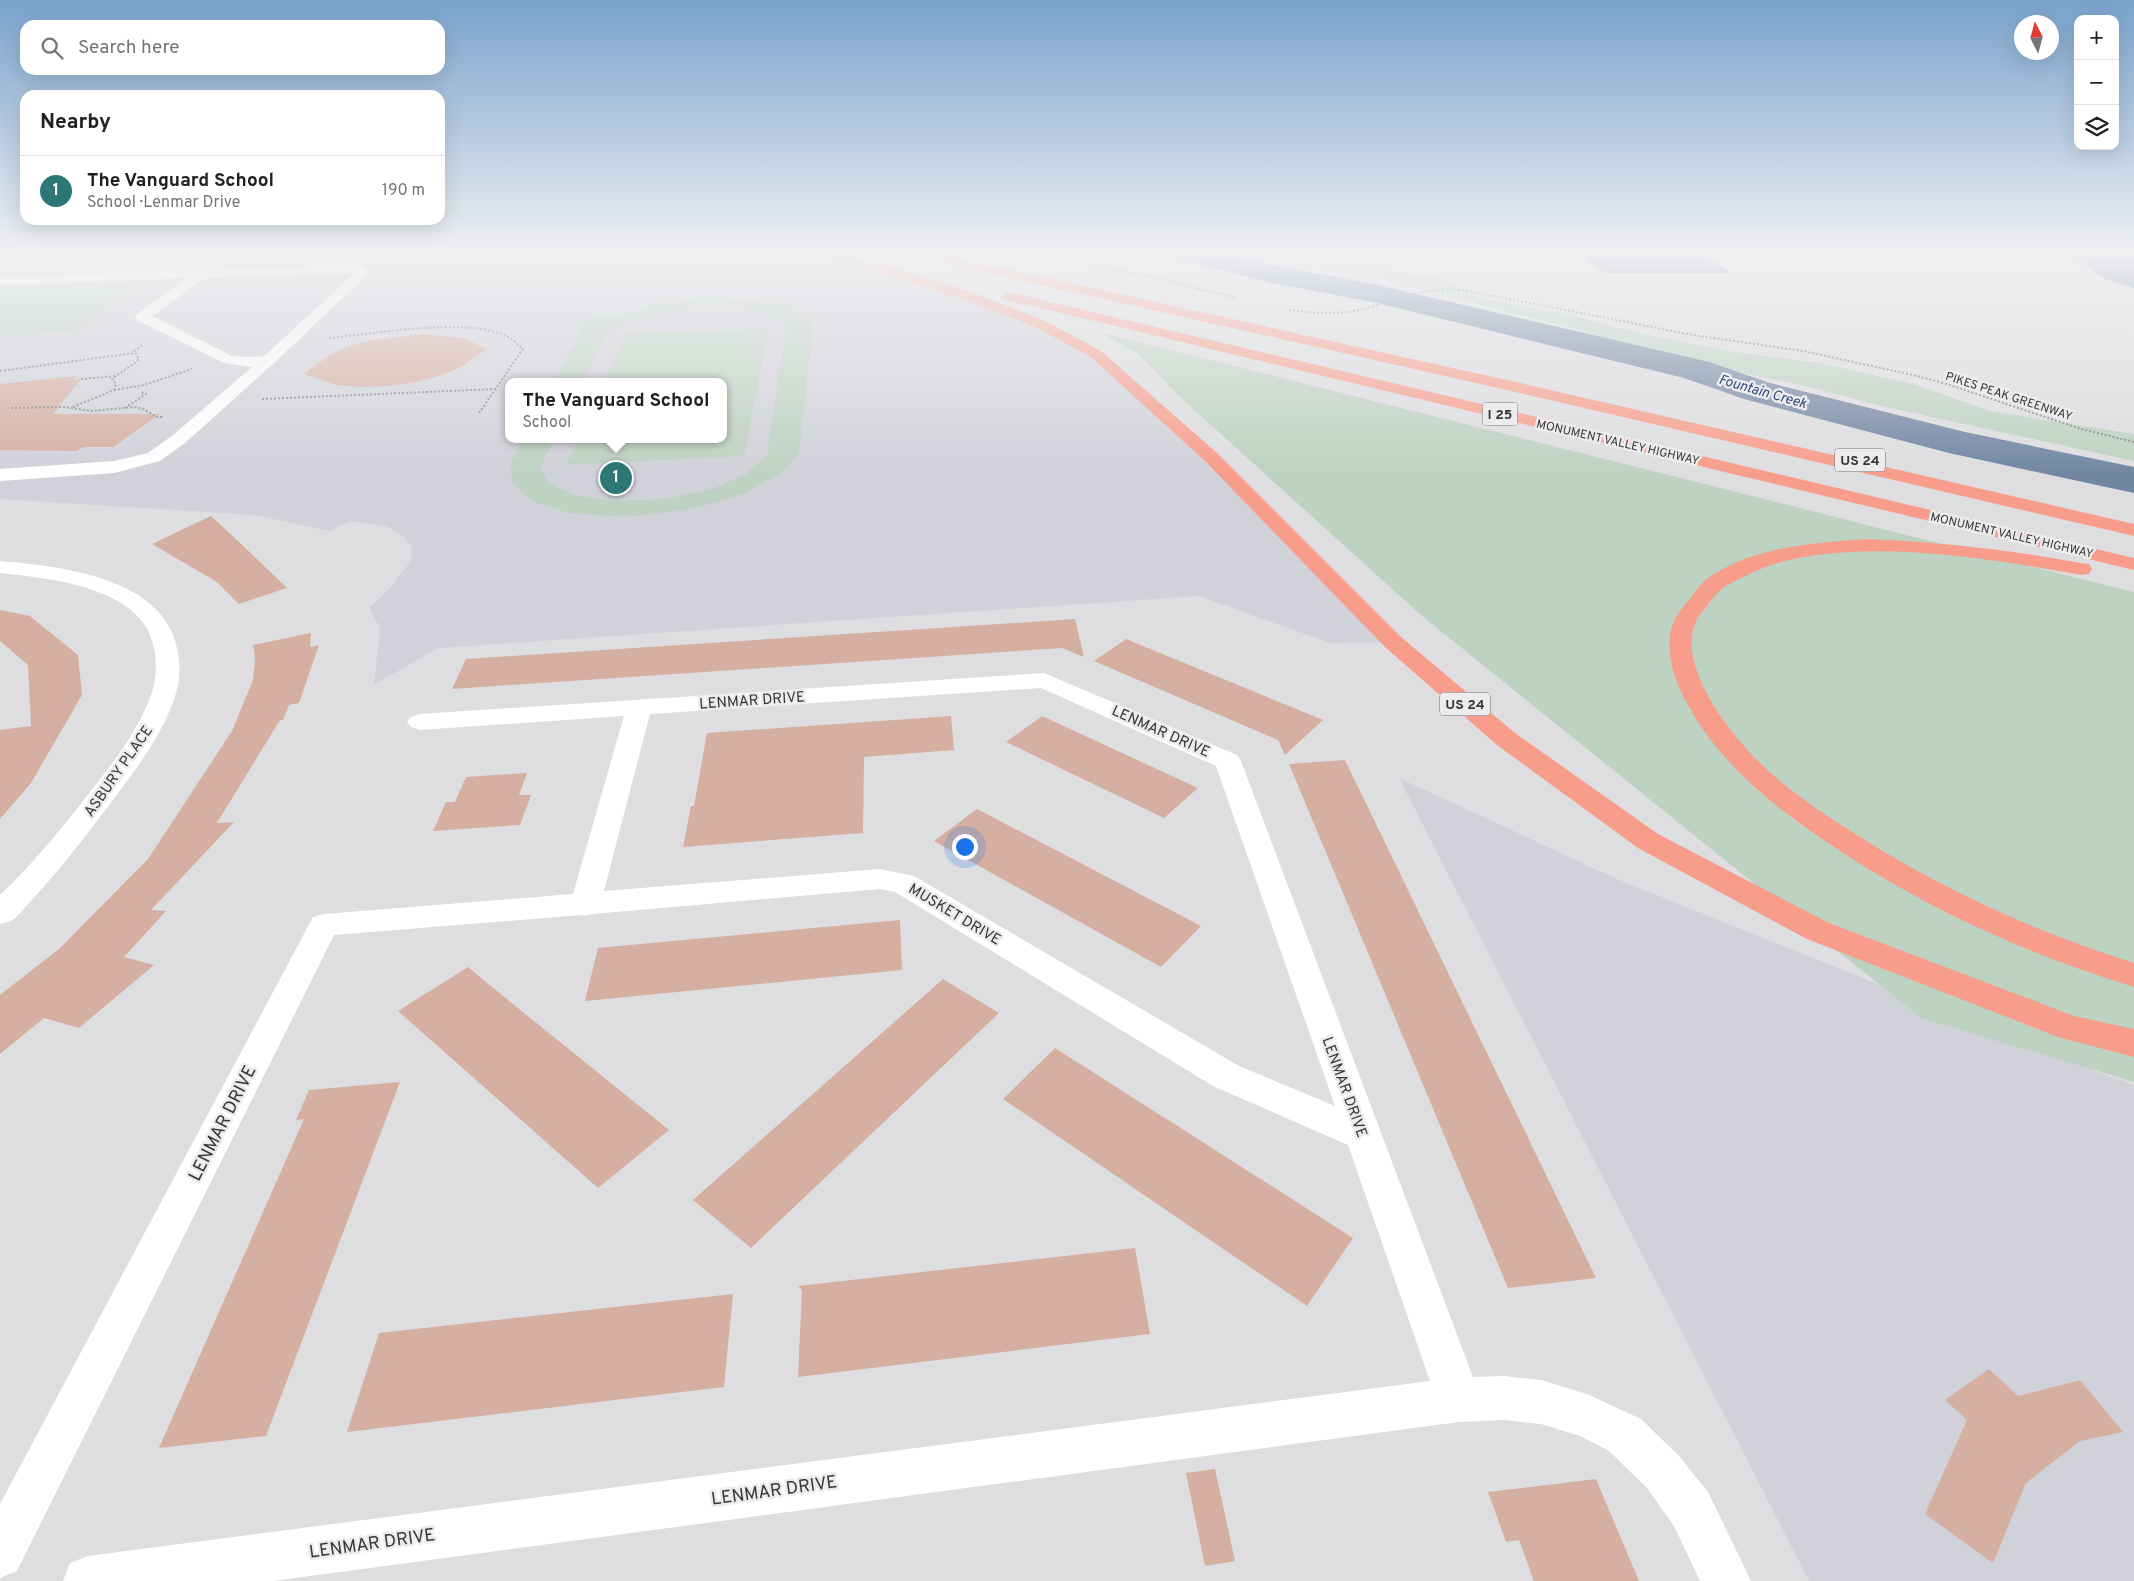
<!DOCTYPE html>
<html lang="en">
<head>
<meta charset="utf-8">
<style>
  :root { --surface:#fff; --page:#f6f6f6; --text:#202124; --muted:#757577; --line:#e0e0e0; --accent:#2d7776 }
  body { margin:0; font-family:Overpass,sans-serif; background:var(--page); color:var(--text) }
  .controls { position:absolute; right:15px; top:15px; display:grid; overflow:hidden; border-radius:10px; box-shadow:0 5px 20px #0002 }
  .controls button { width:45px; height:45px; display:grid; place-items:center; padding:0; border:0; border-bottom:1px solid var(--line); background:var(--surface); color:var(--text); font:25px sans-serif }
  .compass { position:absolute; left:2014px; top:15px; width:45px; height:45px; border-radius:50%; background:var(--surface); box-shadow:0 5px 20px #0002; rotate:354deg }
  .you { position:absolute; left:964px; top:846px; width:18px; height:18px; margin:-12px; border:4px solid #fff; border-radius:50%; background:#1a73e8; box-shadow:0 0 0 8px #1a73e833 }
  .badge { display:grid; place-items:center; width:32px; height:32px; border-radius:50%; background:var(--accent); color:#fff; font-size:16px; font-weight:700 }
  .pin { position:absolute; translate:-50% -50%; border:2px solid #fff; box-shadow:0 1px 5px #0006 }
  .popup { position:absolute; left:505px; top:378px; width:222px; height:65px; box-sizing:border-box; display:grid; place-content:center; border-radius:10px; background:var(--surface); filter:drop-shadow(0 1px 4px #0005); font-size:16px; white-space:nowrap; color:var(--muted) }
  .popup b { font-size:19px; color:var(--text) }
  .popup::after { content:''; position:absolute; left:50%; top:100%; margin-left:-10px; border:10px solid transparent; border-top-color:var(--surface) }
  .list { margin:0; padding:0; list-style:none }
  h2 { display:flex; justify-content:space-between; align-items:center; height:65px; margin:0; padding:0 20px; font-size:21px }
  h2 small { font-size:16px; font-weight:400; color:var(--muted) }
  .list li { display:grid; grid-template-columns:32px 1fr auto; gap:15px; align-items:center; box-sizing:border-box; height:70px; padding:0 20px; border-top:1px solid var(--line) }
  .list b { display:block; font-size:19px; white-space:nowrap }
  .list p { margin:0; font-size:16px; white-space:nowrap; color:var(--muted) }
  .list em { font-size:16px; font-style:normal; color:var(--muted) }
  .icon { flex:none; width:28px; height:28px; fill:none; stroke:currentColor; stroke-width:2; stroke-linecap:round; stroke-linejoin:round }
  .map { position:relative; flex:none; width:2134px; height:1581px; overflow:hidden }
  .search { position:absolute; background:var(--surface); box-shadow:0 5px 20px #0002; left:20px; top:20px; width:425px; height:55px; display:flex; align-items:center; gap:12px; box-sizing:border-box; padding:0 18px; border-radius:15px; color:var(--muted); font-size:19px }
  .panel { position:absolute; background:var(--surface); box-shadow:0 5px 20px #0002; left:20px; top:90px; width:425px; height:135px; border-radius:15px }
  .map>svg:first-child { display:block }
  .built { fill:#d1d1da; fill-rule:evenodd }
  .green { fill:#bdd2c1 }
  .water { fill:#7286a2 }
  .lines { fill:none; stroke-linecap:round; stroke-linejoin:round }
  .river { fill:#7286a2; fill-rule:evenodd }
  .building { fill:#d5afa2 }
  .path { stroke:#88888a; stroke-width:2; stroke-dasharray:2 2; stroke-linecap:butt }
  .minor { fill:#fff; fill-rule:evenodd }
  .highway { fill:#f89d8b; fill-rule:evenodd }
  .labels { text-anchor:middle; stroke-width:5; stroke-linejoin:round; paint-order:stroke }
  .far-street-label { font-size:12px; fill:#373738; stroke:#ececee }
  .far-water-label { font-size:14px; font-style:italic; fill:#2e4d77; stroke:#ececee }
  .shield { fill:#ececee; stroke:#6d6d6f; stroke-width:1 }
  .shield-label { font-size:14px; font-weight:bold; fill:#373738 }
  .street-label { font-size:15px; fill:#373738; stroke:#ececee }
  .near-street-label { font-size:18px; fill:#373738; stroke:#ececee }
</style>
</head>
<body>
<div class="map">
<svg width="2134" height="1581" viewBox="0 0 2134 1581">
  <rect width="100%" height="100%" fill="#dedee1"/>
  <path class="built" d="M410,253H810L867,264L971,297L1096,354L1393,642L1330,643L1199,596L438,648L374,685L380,628L369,608L390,588L411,561L412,547L403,536L388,527L351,521L329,531L255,515L0,499V278L393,263ZM508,382H724V439H508Z
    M1399,778L1617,879L2084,1067L2134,1085V1581H1809Z"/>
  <path class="green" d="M1249,253L1356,255L1368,262L1401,272L1441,278L1479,298L1570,315L1638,333L1728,351L1820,363L1917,385L1990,411L2134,434V461L1877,405L1810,387L1664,356L1568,327L1384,280Z
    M146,283L73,332L0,335V288Z
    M705,298C732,299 779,297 802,313C806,316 809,321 813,325L799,453L783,472L743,494L691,509L627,517L569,513L532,501L512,482L511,462L524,439H554L540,468L549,484L574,495L613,501L666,499L712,489L745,475L767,455L786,327C784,325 781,320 778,318C745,297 642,309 610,331C603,336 588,372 583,382H554L589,316L617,315L663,302Z
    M769,328L744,456L566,465L578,439H724V382H604L626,334Z
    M1099,332L2134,592V1082L1921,1018L1422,616L1181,398L1137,353Z"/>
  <path class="water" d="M1579,253H1701L1732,273H1604Z
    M2066,253H2134V288L2107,280Z"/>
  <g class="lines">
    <path class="river" d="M1173,253H1223L1272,265L1373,284L1709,362L1770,383L1965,432L2134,467V493L1949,453L1744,399L1684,378L1373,302L1272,283L1177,259Z"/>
  </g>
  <path class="building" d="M423,334L463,338L487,349L461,367L442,375L416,382L387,386L360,387L337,385L304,374L331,354L350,346L373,340Z
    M77,376L74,380L81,379L53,414H160L113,447H83L77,451L0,450V384Z
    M211,516L238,541L287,588L239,604L217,582L152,544Z
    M0,610L30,616L78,655L82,695L31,783L0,819V730L31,726L28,665L0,641Z
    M1075,619L1084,657L1062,648L452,689L466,659Z
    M311,633L310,647L319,645L299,703L289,705L283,720H280L217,823L234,822L151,910L166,911L124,957L154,965L79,1028L44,1018L0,1054V995L59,949L148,859L232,731L253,680L255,658L253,645Z
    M1126,639L1323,720L1285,755L1278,740L1094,661Z
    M951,716L954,750L864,757L863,833L683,847L691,806H694L707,733Z
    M1042,716L1198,788L1164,818L1006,742Z
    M1345,760L1453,983L1596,1278L1508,1288L1289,764Z
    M527,773L519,795H531L520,825L433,831L446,802H455L466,777Z
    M977,809L1201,926L1161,967L934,841Z
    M900,920L902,970L585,1001L598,948Z
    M468,967L492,987L669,1130L598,1188L398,1011Z
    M943,979L999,1013L751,1248L693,1200Z
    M1055,1048L1353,1238L1307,1306L1003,1099Z
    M400,1082L266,1436L159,1448L304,1119L296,1120L309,1090Z
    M1135,1248L1150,1334L798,1377L802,1290L798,1286Z
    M733,1294L724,1387L347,1432L379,1333Z
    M1989,1369L2018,1396L2080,1380L2123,1432L2080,1441L2026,1483L1993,1563L1925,1514L1967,1420L1945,1400Z
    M1215,1469L1235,1561L1205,1566L1186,1473Z
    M1596,1479L1639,1581H1534L1519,1540L1506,1542L1488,1492Z"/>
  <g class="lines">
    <path class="path" d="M1065,260L1153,277L1237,298
      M1289,310C1312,313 1335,315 1358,310C1396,302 1423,286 1463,290L1693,335L1803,351L1913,375L1947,384L2081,429L2134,442
      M329,338C374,334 469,316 508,337C513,340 518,345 523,349L479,413
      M0,371L135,353
      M81,379L117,376
      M114,390L144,385L192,369
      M262,399L496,389
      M73,407L114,390L116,384L112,379L136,362L139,359L134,351L144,344
      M11,408L65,407L92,411L134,407L143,409L157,417H164
      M125,408L146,394L141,392"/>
    <path class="minor" d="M347,265L363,266L369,273L274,363L185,443L160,461L114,473L0,481V469L114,461L148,453L173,435L252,367L224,363L137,320L135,317L137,314L187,278L0,285V277ZM355,273L264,356L251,357L232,356L152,316L205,278Z
      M0,561C59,566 163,577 177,648C180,663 181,678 176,693C162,740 126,782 97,821C76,849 54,876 30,902C24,908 18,917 11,921C8,922 3,923 0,924V895C35,862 65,824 95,786C117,757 140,728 152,692C159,670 157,639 141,620C111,584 44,578 0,573Z
      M1044,673L1237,755L1241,761L1473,1377L1504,1376L1541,1380L1587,1394L1641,1419L1679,1456L1708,1492L1751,1581H1700L1674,1526L1647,1488L1609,1451L1580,1436L1541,1424L1504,1420L1459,1422L273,1581H63L70,1563L88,1556L1430,1381L1348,1145L1213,1086L895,892L880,889L593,914L585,916L581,915L334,935L17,1571L0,1578V1504L313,917L324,914L573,894L624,716L420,730L411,727L407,722L411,717L420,714ZM1041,688L1216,766L1335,1106L1239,1066L914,876L880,869L604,891L650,714Z"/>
    <path class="highway" d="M804,253H828L889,265L976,294L1043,320L1101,351L1217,453L1401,637L1515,733L1658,834L1829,923L2074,1016L2134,1029V1057L2058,1037L1807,939L1638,848L1497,745L1385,647L1205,461L1091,357L1033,326L966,300L869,269L810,257Z
      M912,253H935L1507,380L2134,524V536L1507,390L918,257Z
      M1007,292L2134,558V570L1002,299L1000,296Z
      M1868,539C1940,542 2010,550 2081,563L2089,564L2092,569L2089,574L2081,575C1987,558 1832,531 1745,576C1738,580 1729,583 1723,588C1716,593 1711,601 1706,607C1703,611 1699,615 1697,619C1675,662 1725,726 1753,756C1783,787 1820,812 1857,835C1943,890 2036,932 2134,963V987C2027,954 1927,909 1834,847C1772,806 1710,757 1679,687C1668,660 1663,630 1683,607C1691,598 1699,585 1708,578C1754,546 1814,543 1868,539Z"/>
  </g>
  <linearGradient id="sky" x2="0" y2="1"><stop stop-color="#79a2cc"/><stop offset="0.53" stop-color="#f0f0f2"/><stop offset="1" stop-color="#f0f0f2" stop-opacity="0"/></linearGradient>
  <rect width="2134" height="474" fill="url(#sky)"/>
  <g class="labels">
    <g class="far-street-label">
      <text transform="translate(2009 396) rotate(18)" y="4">PIKES PEAK GREENWAY</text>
      <text transform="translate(1618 442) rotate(13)" y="4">MONUMENT VALLEY HIGHWAY</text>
      <text transform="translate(2012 535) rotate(13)" y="4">MONUMENT VALLEY HIGHWAY</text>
    </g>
    <g class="far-water-label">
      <text transform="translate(1763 391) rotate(16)" y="5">Fountain Creek</text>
    </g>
    <g class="shield">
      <rect x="1482.5" y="402.5" width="35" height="23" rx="4"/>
      <rect x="1835" y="448.5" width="50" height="23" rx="4"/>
      <rect x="1440" y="692.5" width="50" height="23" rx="4"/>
    </g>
    <g class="shield-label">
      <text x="1500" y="419">I 25</text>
      <text x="1860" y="465">US 24</text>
      <text x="1465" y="709">US 24</text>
    </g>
    <g class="street-label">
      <text transform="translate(752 700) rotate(-4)" y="5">LENMAR DRIVE</text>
      <text transform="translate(1161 731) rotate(24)" y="5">LENMAR DRIVE</text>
      <text transform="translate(118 771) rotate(-55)" y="5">ASBURY PLACE</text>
      <text transform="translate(955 914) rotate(31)" y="5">MUSKET DRIVE</text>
      <text transform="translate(1345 1087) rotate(70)" y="5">LENMAR DRIVE</text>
    </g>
    <g class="near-street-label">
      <text transform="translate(222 1123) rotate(-63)" y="6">LENMAR DRIVE</text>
      <text transform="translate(774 1490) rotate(-8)" y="6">LENMAR DRIVE</text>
      <text transform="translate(372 1543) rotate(-8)" y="6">LENMAR DRIVE</text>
    </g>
  </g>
</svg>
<div class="controls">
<button>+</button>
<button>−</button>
<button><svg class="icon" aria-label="layers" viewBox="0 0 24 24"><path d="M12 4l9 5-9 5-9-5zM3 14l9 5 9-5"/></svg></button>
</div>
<svg class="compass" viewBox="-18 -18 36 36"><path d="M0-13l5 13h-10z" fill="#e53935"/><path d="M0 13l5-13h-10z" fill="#757577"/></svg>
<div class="you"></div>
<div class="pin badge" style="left:616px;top:478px">1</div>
<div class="popup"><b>The Vanguard School</b>School</div>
<div class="search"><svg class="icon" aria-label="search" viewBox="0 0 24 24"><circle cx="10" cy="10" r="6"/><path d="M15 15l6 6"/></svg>Search here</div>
<section class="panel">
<h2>Nearby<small></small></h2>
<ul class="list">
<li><span class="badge">1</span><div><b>The Vanguard School</b><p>School · Lenmar Drive</p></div><em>190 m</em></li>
</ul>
</section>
</div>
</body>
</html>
